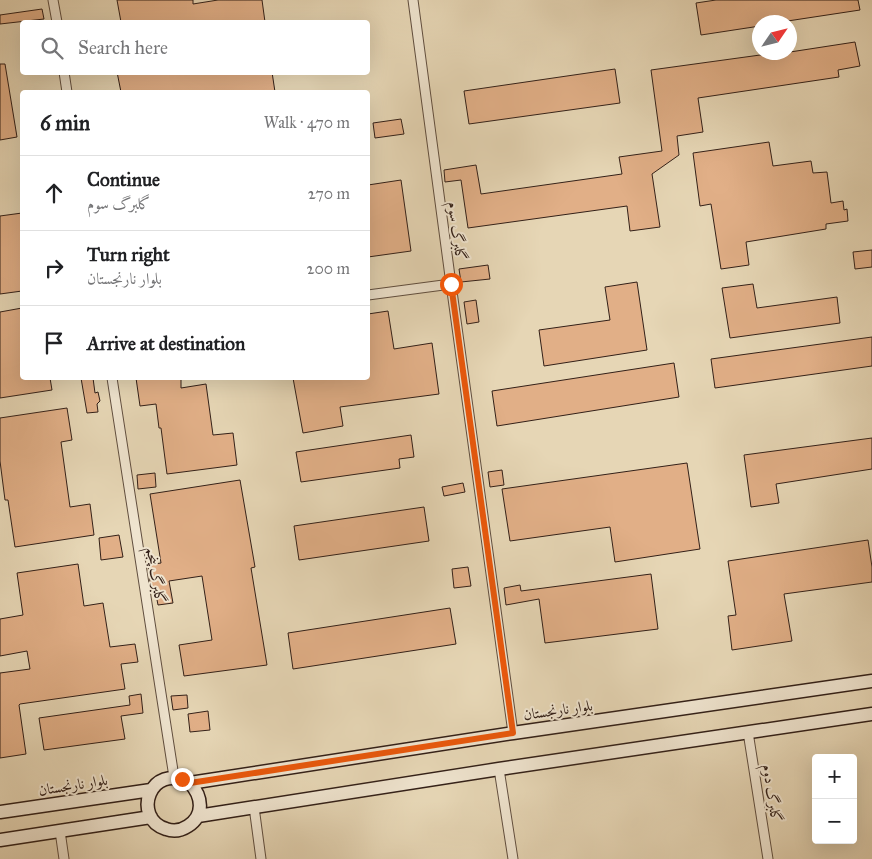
<!DOCTYPE html>
<html lang="en">
<head>
<meta charset="utf-8">
<style>
  :root { --surface:#fff; --page:#f6f6f6; --text:#202124; --muted:#757577; --line:#e0e0e0 }
  body { margin:0; font-family:"IM FELL Great Primer",Amiri,serif; background:var(--page); color:var(--text) }
  .controls { position:absolute; right:15px; bottom:15px; display:grid; overflow:hidden; border-radius:5px; box-shadow:0 5px 20px #0002 }
  .controls button { width:45px; height:45px; display:grid; place-items:center; padding:0; border:0; border-bottom:1px solid var(--line); background:var(--surface); color:var(--text); font:25px sans-serif }
  .compass { position:absolute; left:752px; top:15px; width:45px; height:45px; border-radius:50%; background:var(--surface); box-shadow:0 5px 20px #0002; rotate:55deg }
  .stop { position:absolute; width:15px; height:15px; margin:-11px; border:4px solid #ea580c; border-radius:50%; background:#fff }
  .stop.end { background:#ea580c; border-color:#fff; box-shadow:0 1px 5px #0008 }
  .list { margin:0; padding:0; list-style:none }
  h2 { display:flex; justify-content:space-between; align-items:center; height:65px; margin:0; padding:0 20px; font-size:21px }
  h2 small { font-size:16px; font-weight:400; color:var(--muted) }
  .list li { display:grid; grid-template-columns:32px 1fr auto; gap:15px; align-items:center; box-sizing:border-box; height:75px; padding:0 20px; border-top:1px solid var(--line) }
  .list b { display:block; font-size:19px; white-space:nowrap }
  .list p { margin:0; font-size:16px; white-space:nowrap; color:var(--muted) }
  .list em { font-size:16px; font-style:normal; color:var(--muted) }
  .icon { flex:none; width:28px; height:28px; fill:none; stroke:currentColor; stroke-width:2; stroke-linecap:round; stroke-linejoin:round }
  .map { position:relative; flex:none; width:872px; height:859px; overflow:hidden }
  .search { position:absolute; background:var(--surface); box-shadow:0 5px 20px #0002; left:20px; top:20px; width:350px; height:55px; display:flex; align-items:center; gap:12px; box-sizing:border-box; padding:0 18px; border-radius:5px; color:var(--muted); font-size:19px }
  .panel { position:absolute; background:var(--surface); box-shadow:0 5px 20px #0002; left:20px; top:90px; width:350px; height:290px; border-radius:5px }
  .map>svg:first-child { display:block }
  .building { fill:#e1af87; stroke:#332018 }
  .lines { fill:none; stroke-linecap:round; stroke-linejoin:round }
  .street-casing { stroke:#604e3f; stroke-width:11 }
  .secondary-casing { stroke:#332018; stroke-width:15 }
  .street { stroke:#efe4cf; stroke-width:9 }
  .secondary { stroke:#efe4cf; stroke-width:12 }
  .route { stroke:#ea580c; stroke-width:6 }
  .labels { text-anchor:middle; stroke-width:4; stroke-linejoin:round; paint-order:stroke }
  .street-label { font-size:15px; fill:#332018; stroke:#efe4cf }
</style>
</head>
<body>
<div class="map">
<svg width="872" height="859" viewBox="0 0 872 859">
  <rect width="100%" height="100%" fill="#e6d6b5"/>
  <filter id="stains"><feTurbulence type="fractalNoise" baseFrequency=".004" numOctaves="4"/><feColorMatrix values="0 0 0 0 .2 0 0 0 0 .09 0 0 0 0 .02 0 0 0 .5 -.17"/></filter>
  <radialGradient id="worn" r=".72"><stop offset=".6" stop-color="#630" stop-opacity="0"/><stop offset="1" stop-color="#630" stop-opacity=".3"/></radialGradient>
  <path class="building" d="M117,0H193V4L218,0H262L265,22H121Z
    M716,0H858L860,10L781,22H760V26L701,35L696,3Z
    M42,9L44,19L0,24V15Z
    M855,42L860,66L838,70L839,77L698,98L703,132L677,136L679,155L652,174L660,227L630,231L627,206L468,228L461,180L445,182L444,170L476,165L481,194L622,174L619,157L662,151L651,70L782,52H790Z
    M0,64H5L17,137L0,140Z
    M615,69L620,103L469,124L464,91Z
    M117,72H272L275,92H121Z
    M401,119L404,134L375,138L373,123Z
    M769,142L773,166L811,161L813,173L827,172L831,203L843,201L844,210L847,209L848,221L826,224V229L746,242L749,265L721,269L711,204L700,206L693,153Z
    M401,180L411,251L368,257V185Z
    M22,213V291L0,294V216Z
    M872,250V267L855,269L853,252Z
    M488,265L490,279L461,282L459,269Z
    M637,282L647,350L544,366L539,330L610,320L605,287Z
    M753,284L757,308L837,297L840,323L730,338L722,288Z
    M476,300L479,322L467,324L464,302Z
    M22,308V378H50L52,390L0,398V312Z
    M388,311L394,349L432,343L439,394L340,407L343,426L303,433L293,378H368V314Z
    M872,337V366L715,388L711,359Z
    M674,363L679,397L497,426L492,391Z
    M81,378H93L95,393L98,392L100,401L97,404L98,412L87,413Z
    M136,378H181V388L206,384L213,435L233,433L237,465L167,474L161,428H159L156,404L140,406Z
    M67,408L72,440L61,442L70,507L90,504L94,535L15,547L8,500H5L0,461V418Z
    M411,435L414,457L399,459L400,468L301,482L296,452Z
    M872,438V469L776,484L779,503L751,507L744,455Z
    M687,463L700,549L615,562L610,527L510,541L502,489Z
    M502,470L504,485L490,487L488,472Z
    M155,473L156,487L138,489L137,475Z
    M240,480L255,567L251,568L267,665L184,676L179,645L212,640L202,576L169,581L173,603L158,605L155,589L151,590L148,565L161,563L150,494Z
    M463,483L465,492L444,496L442,487Z
    M424,507L429,541L299,560L294,526Z
    M119,535L123,557L101,560L99,538Z
    M868,540L872,567V582L784,594L792,641L732,650L728,616L736,615L728,561Z
    M78,564L84,606L103,603L110,647L135,644L138,662L121,664L125,689L20,704L19,705L26,754L0,758V673L30,669L27,651L0,656V619L23,615L17,573Z
    M468,567L471,586L454,588L452,569Z
    M651,574L658,629L545,643L539,599L506,605L504,588L520,585L521,591Z
    M450,608L456,644L293,669L288,633Z
    M141,694L143,713L121,716L125,739L44,750L39,718L130,705L129,696Z
    M187,695L188,708L173,710L171,696Z
    M208,711L210,730L190,732L188,714Z"/>
  <g class="lines">
    <g class="street-casing">
      <path id="street" d="M53,0L57,22
        M413,0L451,284L513,733
        M64,72L67,92
        M368,295L451,284
        M112,378L174,777
        M748,732L768,859
        M499,769L513,859
        M254,807L261,859
        M60,831L64,859"/>
    </g>
    <g class="secondary-casing">
      <path id="secondary" d="M190,783C202,796 205,815 188,826C182,830 174,832 166,829C131,818 150,761 190,783L513,733L872,681
        M0,812L151,790
        M198,816L499,769L872,714
        M0,840L151,817"/>
    </g>
    <use href="#street" class="street"/>
    <use href="#secondary" class="secondary"/>
  </g>
  <g class="lines">
    <path class="route" d="M182,779L190,783L513,733L451,284"/>
  </g>
  <g class="labels">
    <g class="street-label">
      <text transform="translate(457 231) rotate(82)" y="5">گلبرگ سوم</text>
      <text transform="translate(156 575) rotate(81)" y="5">گلبرگ پنجم</text>
      <text transform="translate(558 710) rotate(-8)" y="5">بلوار نارنجستان</text>
      <text transform="translate(73 785) rotate(-9)" y="5">بلوار نارنجستان</text>
      <text transform="translate(772 793) rotate(81)" y="5">گلبرگ دوم</text>
    </g>
  </g>
  <rect width="100%" height="100%" filter="url(#stains)"/>
  <rect width="100%" height="100%" fill="url(#worn)"/>
</svg>
<div class="controls">
<button>+</button>
<button>−</button>
</div>
<svg class="compass" viewBox="-18 -18 36 36"><path d="M0-13l5 13h-10z" fill="#e53935"/><path d="M0 13l5-13h-10z" fill="#757577"/></svg>
<div class="stop" style="left:451px;top:284px"></div>
<div class="stop end" style="left:182px;top:779px"></div>
<div class="search"><svg class="icon" aria-label="search" viewBox="0 0 24 24"><circle cx="10" cy="10" r="6"/><path d="M15 15l6 6"/></svg>Search here</div>
<section class="panel">
<h2>6 min<small>Walk · 470 m</small></h2>
<ul class="list">
<li><svg class="icon" aria-label="ahead" viewBox="0 0 24 24"><path d="M12 20V5M6 11l6-6 6 6"/></svg><div><b>Continue</b><p>گلبرگ سوم</p></div><em>270 m</em></li>
<li><svg class="icon" aria-label="right" viewBox="0 0 24 24"><path d="M7 20v-9h11M14 6l5 5-5 5"/></svg><div><b>Turn right</b><p>بلوار نارنجستان</p></div><em>200 m</em></li>
<li><svg class="icon" aria-label="arrive" viewBox="0 0 24 24"><path d="M6 21V4h12l-3 4 3 4H6"/></svg><div><b>Arrive at destination</b></div></li>
</ul>
</section>
</div>
</body>
</html>
